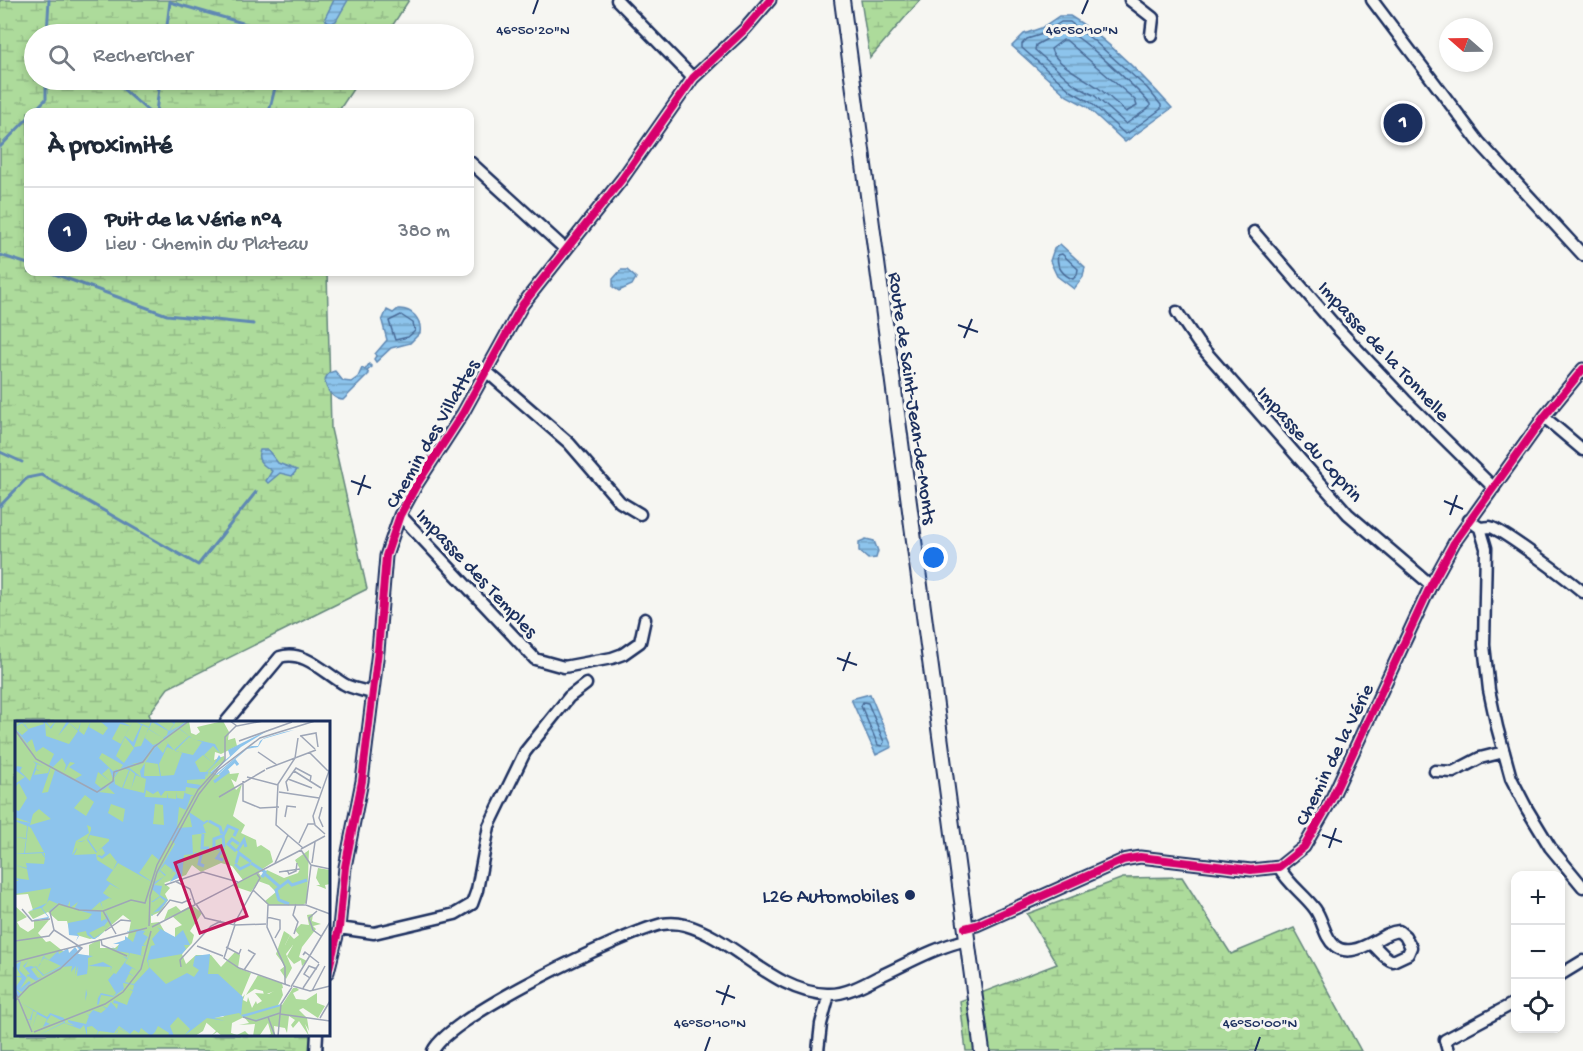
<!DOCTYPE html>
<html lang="fr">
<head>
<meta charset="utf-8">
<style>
  :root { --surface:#fff; --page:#f6f6f7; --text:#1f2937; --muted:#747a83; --line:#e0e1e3; --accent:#1b2f5e }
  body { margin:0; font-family:"Gochi Hand",sans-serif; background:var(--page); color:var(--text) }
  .controls { position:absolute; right:18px; bottom:18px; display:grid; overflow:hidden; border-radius:12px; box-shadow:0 3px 9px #0003 }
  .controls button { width:54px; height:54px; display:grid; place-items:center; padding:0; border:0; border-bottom:2px solid var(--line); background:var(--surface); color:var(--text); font:30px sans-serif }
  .compass { position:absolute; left:1439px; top:18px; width:54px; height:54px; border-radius:50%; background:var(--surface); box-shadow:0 3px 9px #0003; rotate:290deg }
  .you { position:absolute; left:934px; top:558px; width:21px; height:21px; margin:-15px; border:4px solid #fff; border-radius:50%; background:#1a73e8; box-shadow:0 0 0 9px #1a73e833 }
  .badge { display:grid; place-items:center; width:39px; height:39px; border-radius:50%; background:var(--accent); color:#fff; font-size:20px; font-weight:700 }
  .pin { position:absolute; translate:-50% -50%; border:3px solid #fff; box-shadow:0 2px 6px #0006 }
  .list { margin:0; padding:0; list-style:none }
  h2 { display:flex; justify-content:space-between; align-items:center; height:78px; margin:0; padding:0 24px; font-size:26px }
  h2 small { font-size:20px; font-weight:400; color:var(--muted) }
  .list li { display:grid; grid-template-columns:39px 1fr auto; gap:18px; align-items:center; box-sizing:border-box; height:90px; padding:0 24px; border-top:2px solid var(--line) }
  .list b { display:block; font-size:22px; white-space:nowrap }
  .list p { margin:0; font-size:20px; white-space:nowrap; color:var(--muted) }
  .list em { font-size:20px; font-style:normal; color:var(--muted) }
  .icon { flex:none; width:33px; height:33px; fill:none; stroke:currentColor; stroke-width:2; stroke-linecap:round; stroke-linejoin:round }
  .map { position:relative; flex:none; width:1583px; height:1051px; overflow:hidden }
  .search { position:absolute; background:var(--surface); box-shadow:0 3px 9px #0003; left:24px; top:24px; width:450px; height:66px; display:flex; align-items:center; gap:15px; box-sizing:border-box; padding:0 21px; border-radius:33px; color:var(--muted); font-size:22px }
  .panel { position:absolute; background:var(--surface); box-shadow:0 3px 9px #0003; left:24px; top:108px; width:450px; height:168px; border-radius:12px }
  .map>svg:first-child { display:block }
  .wetland { fill:url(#wetland-marsh); stroke:#64857c; stroke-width:1.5 }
  .water { fill:url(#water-rules); stroke:#5f88b3; stroke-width:1.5 }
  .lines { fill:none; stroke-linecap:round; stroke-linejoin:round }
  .shore { stroke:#496b97; stroke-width:1.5 }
  .stream { stroke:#5f88b3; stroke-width:3 }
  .street-casing { stroke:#1b2f5e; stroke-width:15 }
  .secondary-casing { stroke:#1b2f5e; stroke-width:18 }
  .street { stroke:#f6f6f2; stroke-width:10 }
  .secondary { stroke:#f6f6f2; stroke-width:14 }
  .cycleway-casing { stroke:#f6f6f2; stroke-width:11 }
  .cycleway { stroke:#d6006c; stroke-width:8 }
  .ticks { fill:none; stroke:#1b2f5e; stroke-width:2 }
  .poi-dot { fill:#1b2f5e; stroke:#f6f6f2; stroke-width:2 }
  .labels { text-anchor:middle; stroke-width:6; stroke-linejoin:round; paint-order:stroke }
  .street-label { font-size:20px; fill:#1b2f5e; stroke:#f6f6f2 }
  .poi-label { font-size:20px; fill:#1b2f5e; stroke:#f6f6f2; text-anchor:end }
  .inset-river { fill:none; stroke:#8dc4ec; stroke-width:3 }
  .inset-road { fill:none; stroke:#9ea6b7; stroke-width:1.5 }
  .view { fill:#c2185b; fill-opacity:0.15; stroke:#c2185b; stroke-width:3 }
  .inset-edge { fill:none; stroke:#1b2f5e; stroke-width:3 }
  .ticks-label { font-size:15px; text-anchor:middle; fill:#1b2f5e; stroke:#f6f6f2; stroke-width:6; stroke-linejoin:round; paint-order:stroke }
</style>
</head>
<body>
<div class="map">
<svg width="1583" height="1051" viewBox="0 0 1583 1051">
  <defs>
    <pattern id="wetland-marsh" width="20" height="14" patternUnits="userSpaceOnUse" patternTransform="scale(1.5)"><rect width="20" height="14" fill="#addb9b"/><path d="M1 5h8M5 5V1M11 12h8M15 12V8" fill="none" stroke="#94bc88"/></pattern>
    <pattern id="water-rules" width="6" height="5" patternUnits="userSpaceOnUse" patternTransform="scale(1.5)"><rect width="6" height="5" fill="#8dc4ec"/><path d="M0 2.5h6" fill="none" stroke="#72a0c2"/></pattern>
  </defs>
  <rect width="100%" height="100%" fill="#f6f6f2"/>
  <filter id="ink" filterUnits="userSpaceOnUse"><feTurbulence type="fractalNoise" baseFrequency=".0167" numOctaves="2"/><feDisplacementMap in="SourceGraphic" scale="12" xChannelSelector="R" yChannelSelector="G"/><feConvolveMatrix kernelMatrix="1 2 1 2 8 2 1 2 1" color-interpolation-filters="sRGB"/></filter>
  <g filter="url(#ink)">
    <path class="wetland" d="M0,0H409L387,34H34V80H359L338,112H28V272H327L331,429L367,589L168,688L149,714L152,722H16V1034L323,1035V1051H0Z
      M861,0H920L870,58Z
      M1182,877L1231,954L1294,928L1361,1051H966L960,1001L1057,964L1027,914L1123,878Z"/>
    <path class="water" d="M334,0H348L336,21L332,23L327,22L325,18Z
      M1059,16H1070C1104,36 1145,78 1172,108L1125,142L1086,106L1067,96L1012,46L1024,34L1041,28Z
      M1060,244L1085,267L1083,277L1074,289L1057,276L1050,261L1054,249Z
      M621,270H627L636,278L632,285L619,291L613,287V279Z
      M398,309C412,308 422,320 420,333L410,343L391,348L376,362L374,359L376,356L375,354L387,340L382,321L387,310L393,313Z
      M369,364L372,367L367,371L369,374L343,400C328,399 316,375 335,371L343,381L351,382L358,377L362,368L365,370Z
      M260,450H268L278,463L297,470L292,476L280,473L268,483L266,481L272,471C264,465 255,461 260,450Z
      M866,539L874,541L878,551L876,558L868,559L859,551V542Z
      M870,694L892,747L876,755L851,699Z"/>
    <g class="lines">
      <path class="shore" d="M1061,22H1070L1093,40L1147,88L1161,105V109L1128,133L1125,134L1090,102L1071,91L1022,48V44L1027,39L1043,34Z
        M1063,30C1076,30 1139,91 1150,104V107L1126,124L1095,96L1075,85L1035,50L1036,45Z
        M1063,40H1066L1135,100L1137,106L1126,112C1118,105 1110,97 1101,90C1089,79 1055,65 1051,49Z
        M1062,254L1078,269L1077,275L1073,279C1064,276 1055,266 1058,255Z
        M401,315L413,323L415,331L408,337L395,340L389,321Z
        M863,702L868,703L884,742L882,746L878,745L861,706Z"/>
      <path class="stream" d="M170,2L267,30
        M47,34L49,0
        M166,34L170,1
        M113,80L149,112
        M33,112L46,99V80
        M156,112L160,80
        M269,112L277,80
        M0,147L28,118
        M0,255L28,264
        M49,272L167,315L253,324
        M0,452L22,462
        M0,506L27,478L42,475L198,565L256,492"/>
      <g class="street-casing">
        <path id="street" d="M617,0L693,78
          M1130,0L1153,18L1151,35
          M1372,0L1479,142L1583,255
          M470,162L565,249
          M1254,232L1338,329L1405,400L1494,488
          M1177,312L1198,343L1348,514L1431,585
          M486,371L569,443L620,502L640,514
          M1544,417L1583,450
          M400,515L535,659L564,667L612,658L623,654L640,642L645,619
          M1469,520L1480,528L1486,548L1484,645L1489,690L1497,727L1511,778L1527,809L1550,847L1583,887
          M1480,528C1484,528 1487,527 1490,527C1503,530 1570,581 1583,592
          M226,722L280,657C303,649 325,673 344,684C352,689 363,690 372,693
          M1435,771L1453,772L1480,758L1504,752
          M1279,867C1288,884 1304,894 1315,909C1323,920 1324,937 1335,946C1340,950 1346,951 1352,950C1370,948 1383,932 1399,931L1405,936L1411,947L1408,954L1393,961C1383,958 1380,950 1372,944
          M339,928L374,933L455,914L472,904L477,890L489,826L525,752L569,697L586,684
          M965,928L977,925L1123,860L1140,857L1251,870L1279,867L1304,847L1330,802L1431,585L1454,543L1544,417L1583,369
          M328,972L339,928L345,867L362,781L378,651L386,556L400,515L417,484L463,413L523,304L622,179L693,78L745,29L770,0
          M1560,975L1583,961
          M316,1051L317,1034
          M433,1051C450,1016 621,934 662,924C669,923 678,923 685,925C734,938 774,993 827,994C844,995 863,985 878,977C907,964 935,947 967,940
          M818,1051L821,1024L829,994
          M1448,1051L1445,1040L1516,1002"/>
      </g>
      <g class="secondary-casing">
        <path id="secondary" d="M842,0L982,1051"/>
      </g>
      <use href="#street" class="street"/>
      <use href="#secondary" class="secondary"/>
      <g class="cycleway-casing">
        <path id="cycleway" d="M965,928L977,925L1123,860L1140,857L1251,870L1279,867L1304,847L1330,802L1431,585L1454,543L1544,417L1583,369
          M328,972L339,928L345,867L362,781L378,651L386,556L400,515L417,484L463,413L523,304L622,179L693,78L745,29L770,0"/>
      </g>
      <use href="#cycleway" class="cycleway"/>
    </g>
  </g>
  <path class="ticks" d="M533,14L538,0M1082,14L1088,0M958,325L978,332M964,338L972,319M351,481L371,488M358,495L365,475M1444,501L1463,509M1450,515L1457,495M837,658L857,665M843,671L850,652M1322,835L1342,842M1329,848L1336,828M716,991L735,998M722,1005L729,985M705,1051L710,1037M1255,1051L1260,1037"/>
  <circle class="poi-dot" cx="910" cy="895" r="6"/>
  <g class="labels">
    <g class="street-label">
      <text transform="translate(1385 350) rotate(47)" y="7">Impasse de la Tonnelle</text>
      <text transform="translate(914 398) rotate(82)" y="7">Route de Saint-Jean-de-Monts</text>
      <text transform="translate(431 433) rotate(-60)" y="7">Chemin des Villattes</text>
      <text transform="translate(1311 443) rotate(48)" y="7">Impasse du Coprin</text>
      <text transform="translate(478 572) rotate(47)" y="7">Impasse des Temples</text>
      <text transform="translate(1333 754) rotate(-64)" y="7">Chemin de la Vérie</text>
    </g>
    <g class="poi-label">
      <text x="898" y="902">L2G Automobiles</text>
    </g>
  </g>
  <g transform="translate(15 721)">
    <rect width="315" height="315" fill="#f6f6f2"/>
    <path d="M269,210L275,214L270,224H278L271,233L277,247L271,258L265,249L270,245L261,233ZM243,254L267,262L268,267L249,274L248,270L240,268L231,274Z" fill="#addb9b"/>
    <path d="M303,147L315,149V163L310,164L311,168L301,164H305L301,157ZM298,193L297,200L306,203L298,205L301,208L287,226L284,236L292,240L287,245L286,239L279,243L272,235L278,224H270L275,214L279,218L284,214L280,209L286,203L294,204L292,194ZM266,265L268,274L263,284H267L278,267H282L284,269L278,272L281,278L291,279L302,272V282L310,285L303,297L288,287L284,289L292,297L294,310L290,303L294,315L284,300L278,307L276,304L280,299L274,295L272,312L270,307L259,305L260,315H252L256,313L253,302L245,314L238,315L240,303L224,304L234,302L229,296L217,302L216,312L222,314L230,310L235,315H207L202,311L196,315L201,310L186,297L208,296L213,291L201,290L202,281H224L230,273L228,279L232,281L233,276L237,287L241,280L242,283L247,280L240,272L254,273Z" fill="#addb9b"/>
    <path d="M0,0H174L176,12L181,14L185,11L182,6L208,0L214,11L213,19L220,17L222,25L206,33L200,31L199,39L209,35L210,39L196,51L203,54L212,46L215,53L224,52L221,61L216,58L221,69L227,63L218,95L230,104L226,112L241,119L242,126L246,124L255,130L258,141L243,151L246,155L252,149L269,157L283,152L285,148L280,139L294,129L292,181L288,184H253L250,180L261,171L254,164L243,160L236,171L218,165L228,159L217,145L206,142L186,151L177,144L171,154L149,162L155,167L150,173L153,179L145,191L136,195V202L144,201L151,213L160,216V207L167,204L157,195L149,199L153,189L161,185L166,190L177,184L187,192L175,210L179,214L177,222L167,233L171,243L181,234H196L206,246L220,231L225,234L223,247L236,252L224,281L203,282L201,290L213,292L193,298L188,310L180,315H0V185L12,196L2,201L5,206L13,211L19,207V200L34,199L23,212L31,221L35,220L49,231L74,235V224L85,218V227H100L113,216L116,200L108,194L83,216L75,218L55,212L52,200H43L33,191L18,198L13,191L18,189L13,173L0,174Z" fill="#addb9b"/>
    <path d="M7,0L9,4L16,0L10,3L13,8L29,3L27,0H31L35,6L41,0L36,8L30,1L31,15L54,23L63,10L54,2L43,15L52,0L63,9L66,0L64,10L69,14L76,0L74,6L88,14L93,7L85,0H106L115,5L118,0L110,15L118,21L126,4L120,0L134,6L136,0H140L154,10L159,3L155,0H160V2L155,10L164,5L152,14L153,10L137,1L134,8L148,17L170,1H172L164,7L178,18L200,23L205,32L198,25L189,34L199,43L204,34L206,37L192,51L195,52L215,35L213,29L257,7L226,26L198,52L201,53L233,26L237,25H243L245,20L249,17L269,11L279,9L248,18L243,26L232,28L202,54L193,52L192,56L191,52L190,58L172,59V62L186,64L184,68L171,66L170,72L179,75H176L171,89L164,86L162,107L177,106L174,91L189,101L192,99L194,100L188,104L191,112L177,114L178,133L169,134L167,155L155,161L161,152L158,150L155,154L158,149L150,143L145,149L151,154L139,164L147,165L145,174L153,179L145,189L144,190L140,191L137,193L138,195L136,194L150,180L145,176L138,181H136L145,175L137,168L138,162L150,155L145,150L142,153L160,123L156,119L144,139L137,133L131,142L140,148L131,142L124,152L136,160L137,161L103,142L91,159L106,169L95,163L88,172L98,179L94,177L86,181L88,188L85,181L75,190H86V200L91,198L89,191L93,199L90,189L97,204L93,200L89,205L94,207L88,205L74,212L79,217L90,210L80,218H78L72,214L71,210L62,212L64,215L61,220L63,215L54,214L53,202L73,198L77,193L59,188L63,181L55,187V180L52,186L43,182V183L41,185L36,189L34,193L35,189L43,183L34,179L32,182L27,187L34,196L33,198L17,199L14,197L12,193L17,199L33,196L26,187L14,190L32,182L36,167L0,173V160H4L0,157L14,159L12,148L0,144L12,147L9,133H0L9,132L11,118L0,116L11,117L12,105L2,101L0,99L16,102L0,96V89L4,90L12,77L4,62L0,66V63L10,56L0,49L2,45L7,46L5,50L15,60L21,43L18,40L28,45L22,43L21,48L25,50L21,49L19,54L33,52L35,46L28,45L36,46L27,72L33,71L40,49L36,47L68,63L50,52L60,58L67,54L54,46L60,42L55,41L49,51L51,44L47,37L38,46L41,48L34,44L39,33L28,26L21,31L17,18L12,22L18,30L0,8L7,14L13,9L7,2L0,6ZM105,3L115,5L106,23L97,18ZM127,4L134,7L126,25L119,26ZM163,7L174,15L159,29L149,18ZM133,8L148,17L145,21L148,17L153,22L148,32L142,25L145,23L148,19L139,27L125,50L126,56L112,45L127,43H116L128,41L138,26L144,22L138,24L130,17ZM110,16L119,27L109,42L101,35ZM174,16L187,21L178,34L160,30ZM152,26L167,32L159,54L146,55L144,43ZM87,32L108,44L93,66L100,73L84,71L91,67L95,62L86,67L80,62L83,51L96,61L87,53L94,47L98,58L103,48L98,50L84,37ZM188,34L199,43L191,51H185L180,41ZM130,41L143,43L145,55H129ZM107,47L114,49L107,67L100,63L99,53ZM115,49L120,53L116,68L121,54L131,58L129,72L108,67ZM131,69L138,73L143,70L146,75L150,70H170L168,78L162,77V71L161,78L153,77V71L152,77L130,76ZM70,74L79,81L71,95L59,87ZM96,83L110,88L108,101L93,92ZM140,83L148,84L149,104L138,103ZM24,88L36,98L15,104L18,93ZM72,104L76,106V109L72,119L81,132L87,127L90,132L87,135L84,134L82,135L87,138L95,132L102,141L98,149L82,139L81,133L59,134L62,128V121H66L71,119L62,121V127L57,134L61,120L74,112ZM13,105L16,107L29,131L10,132ZM75,114L94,118V120L82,131L73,118ZM28,132L27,133L30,137L29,143L11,142L9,133L30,132V136ZM142,206L160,216L168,209L175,224H169L171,228L167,233L133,239L134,246L151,263L172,252L179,256L184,249L178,245L180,235L195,233L193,253H203L228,276L226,294L266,283L265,291L240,299L228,296L224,292L199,297L210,300L192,297L169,315L175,308L163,296L155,305L159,315H153L154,312L143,305L140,311L146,315L140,311L136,315L126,307L124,312L129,315L119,309L115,313L118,315L104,305L99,312H101L104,307H105L117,315L104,307L102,312H101L84,310L81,315L83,310L77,305L72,306V315L69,304L65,308L49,302L22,315L49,301L36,294L31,301L35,303L28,306L32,298L22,293L17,308L22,291L18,290L15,306L16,299L10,298H15L18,289L4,281L32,296L35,292L49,297L50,302L60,305L53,301V299L71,303L74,295L71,292L74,294L78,289L86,292L91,288L87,285L92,287L96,281L102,288L103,283L98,282L99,279L112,284L114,278L104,276L114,278L118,270L113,268L118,269L119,264L108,262L109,268L98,276L86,274L84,283L82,284L83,277L72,273L70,280L71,268L72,273L83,277L86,272L99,275L101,272L93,259L99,252L95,250L96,246L73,245L72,253L62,255L63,245L60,254L61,245L56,251L57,245L47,246L28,255L20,246L16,248L23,257L27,256L21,260L13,255L5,268L14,260L16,262L6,269L16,263L7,271L1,268L6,273L2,277L0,267L7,257L0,255H6L0,244L6,240L4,249L12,257V254L15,253L8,245L13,240L9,247L16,245L19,246L21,245L22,247L25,244L28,236L31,233L29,236L34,239L43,230L44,233L53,227L54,232L60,226L63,230L64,228L61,225L62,224L67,227L63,233L78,235L73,237V245L88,241L97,246L95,250L101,253L112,238L107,235L113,237L114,232L102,230L96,225L102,229L104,223H98L110,219V215L118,221L122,209L110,211L121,208L130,210L128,213L133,216L128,224L132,225H127L126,234L129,235L115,232L113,237L110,242L123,250L117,247L114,252L119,255L114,253L110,261L119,263L134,247L132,239L136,225L140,224L137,218L145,209ZM29,237L46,245L29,254L22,247ZM266,285L265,291L242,299L229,296Z" fill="#8dc4ec" fill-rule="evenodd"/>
    <path class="inset-river" d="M205,54L220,40L223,44M199,61L214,50M194,100L205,106L207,113M188,113L187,127H194M209,126L208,115L213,105L222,109L219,115M205,128L199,127V118L207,115M221,130L213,123L217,118L224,123M222,130L229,119L231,126M179,133L186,134L184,143L189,145M208,139L202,137L209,127M221,142L224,132L236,141M236,142L250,151L247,156L250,153L265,166L273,160L277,164L292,159M220,143L225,148L235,143M265,166L261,169L264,179L274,183"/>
    <path class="inset-road" d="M215,0L222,5L248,0M0,9L21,38L82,71L98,60L99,51L128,41L139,26L174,0M285,15L301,12L303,26M286,15L300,28M224,20L277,1M243,31L262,44M294,31L313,50M280,37L263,63L261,104L288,127M280,37L283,17M251,48L301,29M203,49L245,17L300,0M279,50L306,67M232,56L263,64M273,58L297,67M228,60V80L245,87L264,86M273,70L271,61L281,47L296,55L295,61M264,71L304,77M204,76L250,49M307,86L304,97L308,106M270,96L272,85L281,86M310,113L300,104L298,95L315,47M284,122L293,103H299M286,128L310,115M286,129L296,144L315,148M260,142L273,114M297,142L300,121M272,149L274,153L281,150L282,142M264,151L285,148M160,160L175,168L180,183M150,164L188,151L223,161M238,169L254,184H291L315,193M181,183L190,197L220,204L209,237L224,247L275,265M291,183L296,144M253,184L252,206L270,246V263M7,188L17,200L35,198M88,190L116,179L130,182L142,144L183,69L210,39V16L221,5M302,190L294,197L298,209L306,215M142,195L155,179L167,182L176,178M252,196L265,199V208L260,217M219,203L245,157L242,153M220,204L251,203M134,205L135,175L142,151L184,73L203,49M137,206L286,129M90,210L106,199L116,200M279,213L283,201L278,194L281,183M86,218L87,224L112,235M0,220L34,215L39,209M182,225L208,235M211,226L224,233L226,228M290,232L288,234L290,231L304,242M0,241L132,207M166,246L165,239L196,205L206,200M229,249L240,233L233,229M295,257L289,253L294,245L302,248M278,265L295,270L315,265M276,266L315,201M288,267L304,243M0,270L17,311M297,270L310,245M0,280L14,265L45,248L67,227L39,209L35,191L44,183L64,189L88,190L101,213M265,293L315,300M228,296L241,300L265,292M253,296L260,315M305,297L315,280M19,311L90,283L108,271L126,248L136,210M263,315L266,283L277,266"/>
    <path class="view" d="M206,125L232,195L185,212L160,142Z"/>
    <rect width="315" height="315" class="inset-edge"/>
  </g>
  <g class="ticks-label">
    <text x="533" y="34">46°50'20"N</text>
    <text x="1082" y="34">46°50'10"N</text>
    <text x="710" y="1027">46°50'10"N</text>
    <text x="1260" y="1027">46°50'00"N</text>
  </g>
</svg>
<div class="controls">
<button>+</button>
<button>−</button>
<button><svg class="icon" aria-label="locate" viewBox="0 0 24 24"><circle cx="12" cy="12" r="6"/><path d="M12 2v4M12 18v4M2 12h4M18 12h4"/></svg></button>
</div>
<svg class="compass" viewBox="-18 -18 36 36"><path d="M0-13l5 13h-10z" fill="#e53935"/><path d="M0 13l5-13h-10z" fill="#747a83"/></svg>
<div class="you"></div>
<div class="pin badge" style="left:1403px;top:123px">1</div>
<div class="search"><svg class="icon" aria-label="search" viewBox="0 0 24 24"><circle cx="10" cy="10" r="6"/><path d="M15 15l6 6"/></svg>Rechercher</div>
<section class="panel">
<h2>À proximité<small></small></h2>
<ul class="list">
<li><span class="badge">1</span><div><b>Puit de la Vérie n°4</b><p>Lieu · Chemin du Plateau</p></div><em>380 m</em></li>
</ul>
</section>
</div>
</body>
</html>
